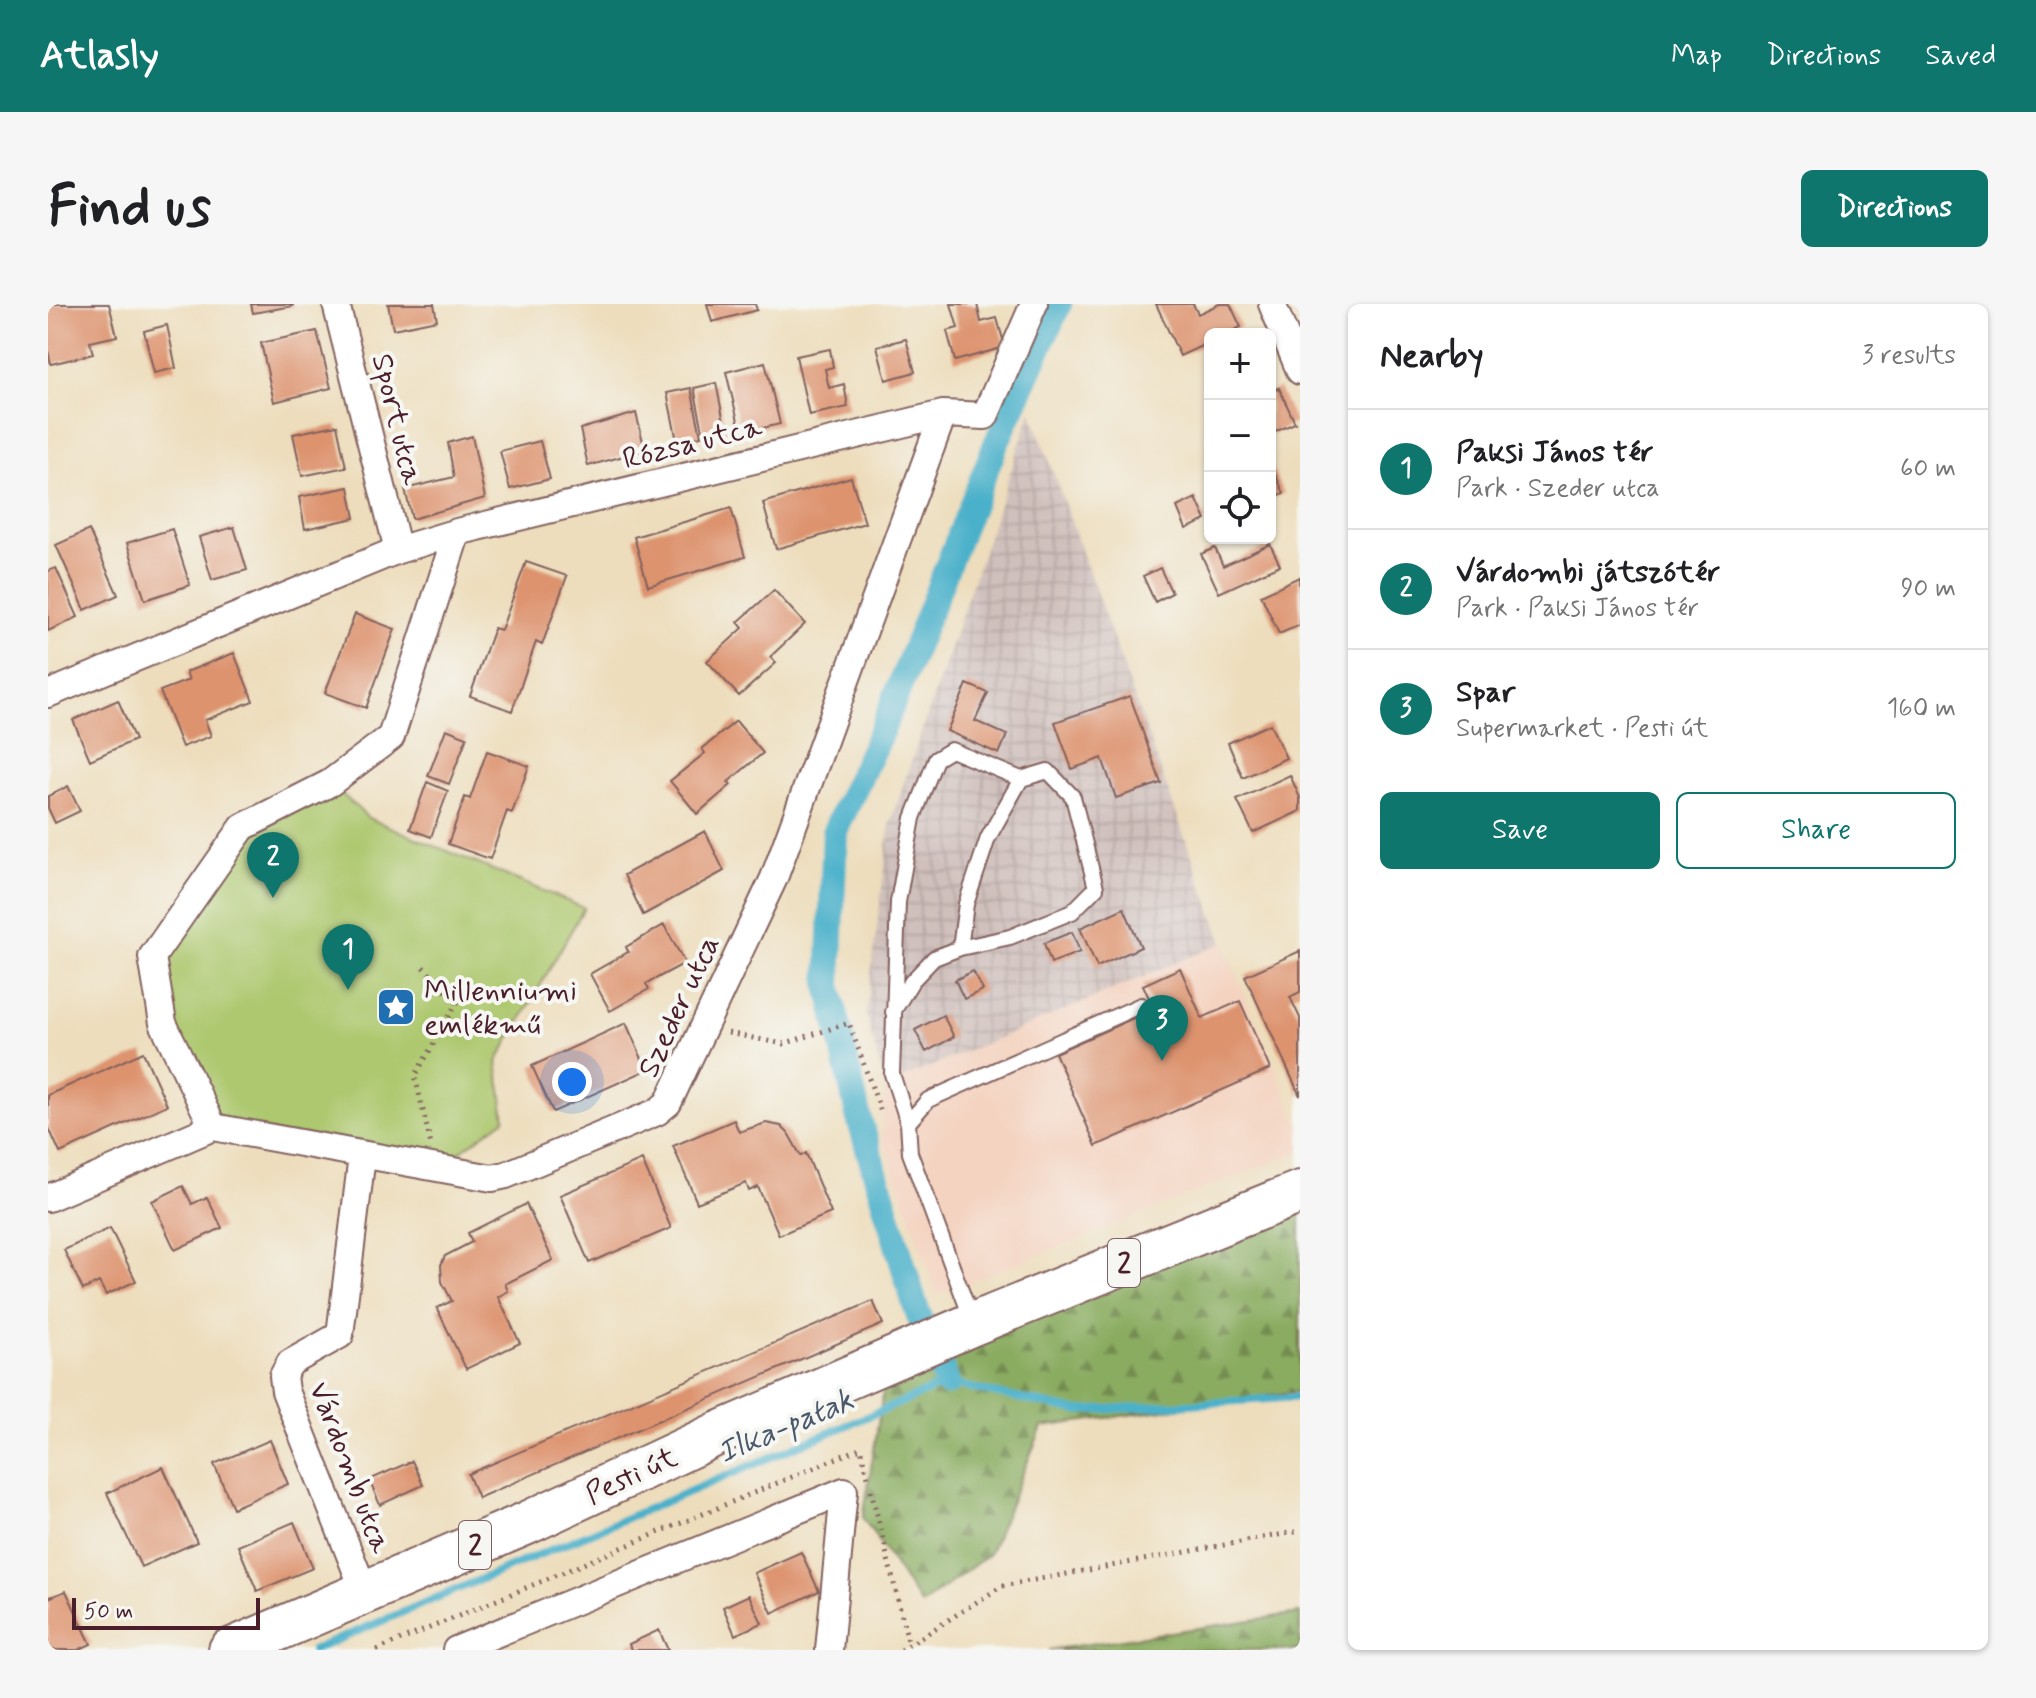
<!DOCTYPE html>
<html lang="en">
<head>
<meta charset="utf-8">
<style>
  :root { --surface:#fff; --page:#f6f6f6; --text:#202124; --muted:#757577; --line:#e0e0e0; --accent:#0f766e }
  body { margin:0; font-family:Mynerve,sans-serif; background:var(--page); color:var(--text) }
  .controls { position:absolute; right:24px; top:24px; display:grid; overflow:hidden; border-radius:12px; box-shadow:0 2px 6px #0004 }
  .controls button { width:72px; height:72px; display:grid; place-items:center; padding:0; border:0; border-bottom:2px solid var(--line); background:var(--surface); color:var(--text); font:40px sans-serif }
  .scale { position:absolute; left:24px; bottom:20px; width:188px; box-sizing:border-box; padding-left:8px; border:4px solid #4a1f2b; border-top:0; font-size:22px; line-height:28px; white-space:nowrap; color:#4a1f2b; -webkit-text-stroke:6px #f6f6f2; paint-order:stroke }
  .you { position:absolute; left:524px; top:778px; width:28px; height:28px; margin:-20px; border:6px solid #fff; border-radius:50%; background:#1a73e8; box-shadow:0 0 0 12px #1a73e833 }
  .badge { display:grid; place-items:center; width:52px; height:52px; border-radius:50%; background:var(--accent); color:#fff; font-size:26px; font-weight:700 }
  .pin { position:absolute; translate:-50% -66px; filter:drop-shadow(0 2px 4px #0008) }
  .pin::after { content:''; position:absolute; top:42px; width:28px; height:24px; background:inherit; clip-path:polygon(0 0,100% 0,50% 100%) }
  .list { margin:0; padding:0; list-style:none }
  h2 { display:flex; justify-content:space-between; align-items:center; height:104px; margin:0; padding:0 32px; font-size:34px }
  h2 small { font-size:26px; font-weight:400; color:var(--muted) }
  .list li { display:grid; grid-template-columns:52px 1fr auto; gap:24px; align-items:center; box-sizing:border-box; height:120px; padding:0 32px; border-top:2px solid var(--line) }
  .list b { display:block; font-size:30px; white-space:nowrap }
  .list p { margin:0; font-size:26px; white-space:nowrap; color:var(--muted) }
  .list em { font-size:26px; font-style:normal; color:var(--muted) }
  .actions { display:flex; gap:16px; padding:24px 32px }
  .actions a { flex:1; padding:18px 0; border:2px solid var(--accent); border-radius:12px; text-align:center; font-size:28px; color:var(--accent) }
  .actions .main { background:var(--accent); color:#fff }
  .icon { flex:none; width:44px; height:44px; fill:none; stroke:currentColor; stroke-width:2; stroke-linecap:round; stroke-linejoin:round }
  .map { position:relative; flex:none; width:1252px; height:1346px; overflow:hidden; border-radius:12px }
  header { display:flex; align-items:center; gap:48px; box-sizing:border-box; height:112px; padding:0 40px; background:var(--accent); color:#fff }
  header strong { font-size:38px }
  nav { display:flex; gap:44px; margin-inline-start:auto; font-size:28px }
  .intro { display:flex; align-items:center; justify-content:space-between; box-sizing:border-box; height:192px; padding:0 48px }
  h1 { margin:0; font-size:56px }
  .button { padding:20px 36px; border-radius:12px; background:var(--accent); color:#fff; font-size:28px; font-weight:700 }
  main { display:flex; gap:48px; padding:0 48px }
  aside { flex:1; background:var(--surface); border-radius:12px; box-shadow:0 2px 6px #0004 }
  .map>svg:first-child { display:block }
  .built { fill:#f4d3c0 }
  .industrial { fill:url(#industrial-grid) }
  .green { fill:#adc86e; stroke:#7c744c; stroke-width:2 }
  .forest { fill:url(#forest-firs); stroke:#6a6646; stroke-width:2 }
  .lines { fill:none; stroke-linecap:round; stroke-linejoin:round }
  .stream { stroke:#4bb1ca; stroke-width:8 }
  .canal { stroke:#4bb1ca; stroke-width:26 }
  .building { fill:#dd936e }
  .service-casing { stroke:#83625e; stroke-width:18 }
  .minor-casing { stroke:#83625e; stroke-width:30 }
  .primary-casing { stroke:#83625e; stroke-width:46 }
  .path { stroke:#83625e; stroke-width:5; stroke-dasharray:2 6; stroke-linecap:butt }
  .service { stroke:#fff; stroke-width:14 }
  .minor { stroke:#fff; stroke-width:26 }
  .primary { stroke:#fff; stroke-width:42 }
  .labels { text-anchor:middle; stroke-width:8; stroke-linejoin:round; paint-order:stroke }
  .shield { fill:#f6f6f2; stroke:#7e6067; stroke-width:2 }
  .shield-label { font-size:28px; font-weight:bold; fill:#4a1f2b }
  .street-label { font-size:30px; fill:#4a1f2b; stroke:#f6f6f2 }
  .poi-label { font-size:30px; fill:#4a1f2b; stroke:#f6f6f2; text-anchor:start }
  .water-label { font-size:32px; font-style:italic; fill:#4a596b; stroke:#f6f6f2 }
</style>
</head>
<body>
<header>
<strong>Atlasly</strong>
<nav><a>Map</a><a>Directions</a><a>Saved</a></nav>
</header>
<div class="intro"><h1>Find us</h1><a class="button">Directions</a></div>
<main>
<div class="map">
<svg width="1252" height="1346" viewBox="0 0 1252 1346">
  <defs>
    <pattern id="industrial-grid" width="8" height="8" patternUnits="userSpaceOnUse" patternTransform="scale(2)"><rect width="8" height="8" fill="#d0c0bc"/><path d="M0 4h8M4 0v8" fill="none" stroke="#b4a5a2"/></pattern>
    <pattern id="forest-firs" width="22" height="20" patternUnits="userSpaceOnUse" patternTransform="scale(2)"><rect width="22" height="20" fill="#8aac61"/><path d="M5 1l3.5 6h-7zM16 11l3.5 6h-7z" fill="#738b50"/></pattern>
  </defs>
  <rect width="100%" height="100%" fill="#f6f6f2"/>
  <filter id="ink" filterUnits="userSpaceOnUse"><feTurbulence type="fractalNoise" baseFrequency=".0125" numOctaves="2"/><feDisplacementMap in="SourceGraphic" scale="16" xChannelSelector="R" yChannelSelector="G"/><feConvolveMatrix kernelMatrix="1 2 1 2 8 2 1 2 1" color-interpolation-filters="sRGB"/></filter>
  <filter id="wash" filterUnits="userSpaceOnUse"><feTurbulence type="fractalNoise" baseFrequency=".006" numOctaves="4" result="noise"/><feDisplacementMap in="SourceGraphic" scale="32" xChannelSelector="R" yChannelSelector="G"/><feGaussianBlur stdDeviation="1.8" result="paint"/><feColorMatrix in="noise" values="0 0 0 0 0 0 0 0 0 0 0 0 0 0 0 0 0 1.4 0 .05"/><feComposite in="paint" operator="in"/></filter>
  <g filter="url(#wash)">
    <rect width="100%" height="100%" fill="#edddbc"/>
    <path class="built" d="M1175,639L1252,822V847L889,991L833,831L837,782Z"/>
    <path class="industrial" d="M983,107L1175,639L837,782L818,710L842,520Z"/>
    <path class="green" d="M282,479L320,514L536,604L449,758L457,815L388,865L165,823L104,653L195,523Z"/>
    <path class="forest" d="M1252,901V1087L994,1123L941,1250L873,1301L815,1214L837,1076Z
      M1252,1309V1346H1000Z"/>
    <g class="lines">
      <path class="stream" d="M265,1346L899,1079L1029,1107L1252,1093"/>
      <path class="canal" d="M899,1079L868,1004L810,811L781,681L787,527L837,419L948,140L1011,0"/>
    </g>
    <g id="blocks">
      <path class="building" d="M0,0H61L69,32L42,38L45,50L3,60L0,47Z
        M203,0H245V2L205,9Z
        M340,0H386L389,16L345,25Z
        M659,0H707L709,6L664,18Z
        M903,0H929L933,18L949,14L957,43L907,57L899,27L910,24Z
        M1108,0H1145L1150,10L1171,0H1182L1193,23L1177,30H1162V38L1132,52Z
        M119,21L128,64L106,69L96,27Z
        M269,27L283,84L226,98L213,39Z
        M858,35L867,68L838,76L829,42Z
        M782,45L785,63L777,65L781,84L796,80L800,103L761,111L748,52Z
        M717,58L732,120L693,129L678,68Z
        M668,79L678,128L656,132L646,84Z
        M643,84L653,132L629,137L619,89Z
        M1231,84L1247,119L1222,130V89Z
        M588,109L597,146L540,162L532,125Z
        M289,121L298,163L254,172L245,130Z
        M424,132L437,194L364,215L357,185L406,173L400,139Z
        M492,137L502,175L462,185L452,147Z
        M1222,159L1236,189L1222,195Z
        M803,173L817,219L728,245L715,199Z
        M301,183L307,214L257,225L251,193Z
        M1148,194L1158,216L1138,225L1129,203Z
        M683,204L697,253L600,282L586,233Z
        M186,223L199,266L164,276L151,233Z
        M124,225L142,281L97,296L79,239Z
        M41,226L70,291L37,306L8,241Z
        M1222,240L1232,261L1171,289L1153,250L1167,244L1175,262Z
        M478,258L519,272L494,341L488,338L464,407L422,392L446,324L453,326Z
        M8,264L30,313L0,327V267Z
        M1112,264L1124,289L1107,298L1095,272Z
        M1251,273L1252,321L1231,330L1213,291Z
        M726,286L757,320L722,353L728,359L691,392L659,357L695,324L690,318Z
        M307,310L347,325L318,404L277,389Z
        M186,349L205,397L157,416L163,432L134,443L112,387L141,376L138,368Z
        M919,380L940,389L927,417L959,431L951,450L899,427Z
        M1082,392L1113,479L1068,494L1054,454L1024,465L1007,418Z
        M70,396L87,436L42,456L25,416Z
        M688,417L715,449L680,478L683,481L649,510L622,477L657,449L654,445Z
        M1222,420L1238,454L1195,474L1180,439Z
        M398,425L419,433L401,480L380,472Z
        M439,447L481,462L464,509L459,507L442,555L400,540L417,493L422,495Z
        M1242,471L1252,494V507L1205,529L1189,496Z
        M379,478L400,487L383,533L362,525Z
        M20,482L32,507L7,519L0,504V492Z
        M657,527L676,567L595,611L576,571Z
        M1076,604L1093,643L1049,663L1032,624Z
        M616,621L637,659L598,680L601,685L562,707L542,670L580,648L578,643Z
        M1024,628L1032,648L1003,659L996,639Z
        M1252,647V688L1242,693L1252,714V792L1197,672Z
        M1132,664L1154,714L1192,697L1222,765L1048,842L1007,749L1106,705L1095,681Z
        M925,667L935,686L916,695L907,676Z
        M895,711L906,733L878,748L867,726Z
        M578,719L599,766L505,808L484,762Z
        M95,748L119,801L12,849L0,822V791Z
        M686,816L691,828L718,819L733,822L740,829L753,852L758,849L783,909L731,931L710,883L701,887L698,879L649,899L625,842Z
        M594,856L623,924L541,959L512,891Z
        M135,882L144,900L159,893L174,924L127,946L104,897Z
        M478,900L505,956L457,980L460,987L450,993L472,1039L418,1065L389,1004L404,997L394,978L393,961L397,952L424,938L420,929Z
        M62,924L88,977L58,991L51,978L35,986L16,946Z
        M825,997L835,1020L430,1194L420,1170Z
        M222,1136L240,1180L185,1204L166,1160Z
        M364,1157L375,1181L332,1201L321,1176Z
        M115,1163L149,1238L93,1263L59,1189Z
        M246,1218L265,1264L209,1287L190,1242Z
        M753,1248L771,1287L724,1309L706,1269Z
        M18,1287L43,1340L30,1346H0V1294Z
        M701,1291L714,1319L687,1331L675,1303Z
        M611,1326L620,1346H583L581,1340Z"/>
    </g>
  </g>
  <g filter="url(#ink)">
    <use href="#blocks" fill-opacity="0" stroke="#83625e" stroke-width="2"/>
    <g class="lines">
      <g class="service-casing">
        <path id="service" d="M912,644L962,633L1024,608L1048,584L1025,493L1000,467L973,475
          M845,708L864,677L886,654L912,644L918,600L940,534L973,475L903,446L888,455L865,514L850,598L844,770L860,819L862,849L924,1016
          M860,819L880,796L1093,701"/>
      </g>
      <g class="minor-casing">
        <path id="minor" d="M288,0L350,246
          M1224,0L1252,67
          M0,390L350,246L409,228L895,110L937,112L986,0
          M165,823L115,719L104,653L195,523L282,479L343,433L409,228
          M314,852L292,1031L242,1059L235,1072L237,1087L317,1289
          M0,894L165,823L444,874L458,871L609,808L620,799L726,574L895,110
          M408,1346L796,1187L781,1346"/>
      </g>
      <g class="primary-casing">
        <path id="primary" d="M182,1346L479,1219L669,1130L925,1020L1252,888"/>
      </g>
      <path class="path" d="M375,663L409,699L367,772L383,841
        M680,729L735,740L801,719L834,811
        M823,1186L861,1341
        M329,1346L813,1144L821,1177
        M853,1346L954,1282L1252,1227"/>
      <use href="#service" class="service"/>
      <use href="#minor" class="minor"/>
      <use href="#primary" class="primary"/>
    </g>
  </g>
  <defs>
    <g id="sight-square" transform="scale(2)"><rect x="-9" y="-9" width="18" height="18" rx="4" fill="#1f6fb2" stroke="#f6f6f2"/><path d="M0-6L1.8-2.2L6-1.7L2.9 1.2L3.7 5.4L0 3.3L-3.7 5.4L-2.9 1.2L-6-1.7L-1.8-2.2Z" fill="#fff"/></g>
  </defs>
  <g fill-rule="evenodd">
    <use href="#sight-square" x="348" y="703"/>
  </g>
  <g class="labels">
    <g class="shield">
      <rect x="1060" y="935" width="32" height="48" rx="6"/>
      <rect x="411" y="1217" width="32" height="48" rx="6"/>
    </g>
    <g class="shield-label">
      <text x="1076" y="969">2</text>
      <text x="427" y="1251">2</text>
    </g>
    <g class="street-label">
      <text transform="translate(350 115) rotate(76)" y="10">Sport utca</text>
      <text transform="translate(644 138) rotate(-14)" y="10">Rózsa utca</text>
      <text transform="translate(630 702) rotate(-65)" y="10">Szeder utca</text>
      <text transform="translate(303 1163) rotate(69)" y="10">Várdomb utca</text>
      <text transform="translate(583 1171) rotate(-25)" y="10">Pesti út</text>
    </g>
    <g class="poi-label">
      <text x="376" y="696">Millenniumi<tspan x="376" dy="34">emlékmű</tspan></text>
    </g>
    <g class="water-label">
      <text transform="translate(737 1121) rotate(-23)" y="11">Ilka-patak</text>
    </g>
  </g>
</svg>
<div class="controls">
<button>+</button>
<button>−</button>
<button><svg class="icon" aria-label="locate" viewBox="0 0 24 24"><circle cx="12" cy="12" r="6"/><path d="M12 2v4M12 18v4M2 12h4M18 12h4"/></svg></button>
</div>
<div class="scale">50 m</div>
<div class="you"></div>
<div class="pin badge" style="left:300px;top:686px">1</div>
<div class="pin badge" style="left:225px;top:594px">2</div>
<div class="pin badge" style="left:1114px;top:757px">3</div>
</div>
<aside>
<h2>Nearby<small>3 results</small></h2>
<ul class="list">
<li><span class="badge">1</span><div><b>Paksi János tér</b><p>Park · Szeder utca</p></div><em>60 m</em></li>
<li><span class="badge">2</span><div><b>Várdombi játszótér</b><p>Park · Paksi János tér</p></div><em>90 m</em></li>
<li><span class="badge">3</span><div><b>Spar</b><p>Supermarket · Pesti út</p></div><em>160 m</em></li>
</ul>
<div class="actions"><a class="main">Save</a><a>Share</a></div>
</aside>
</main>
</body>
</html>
